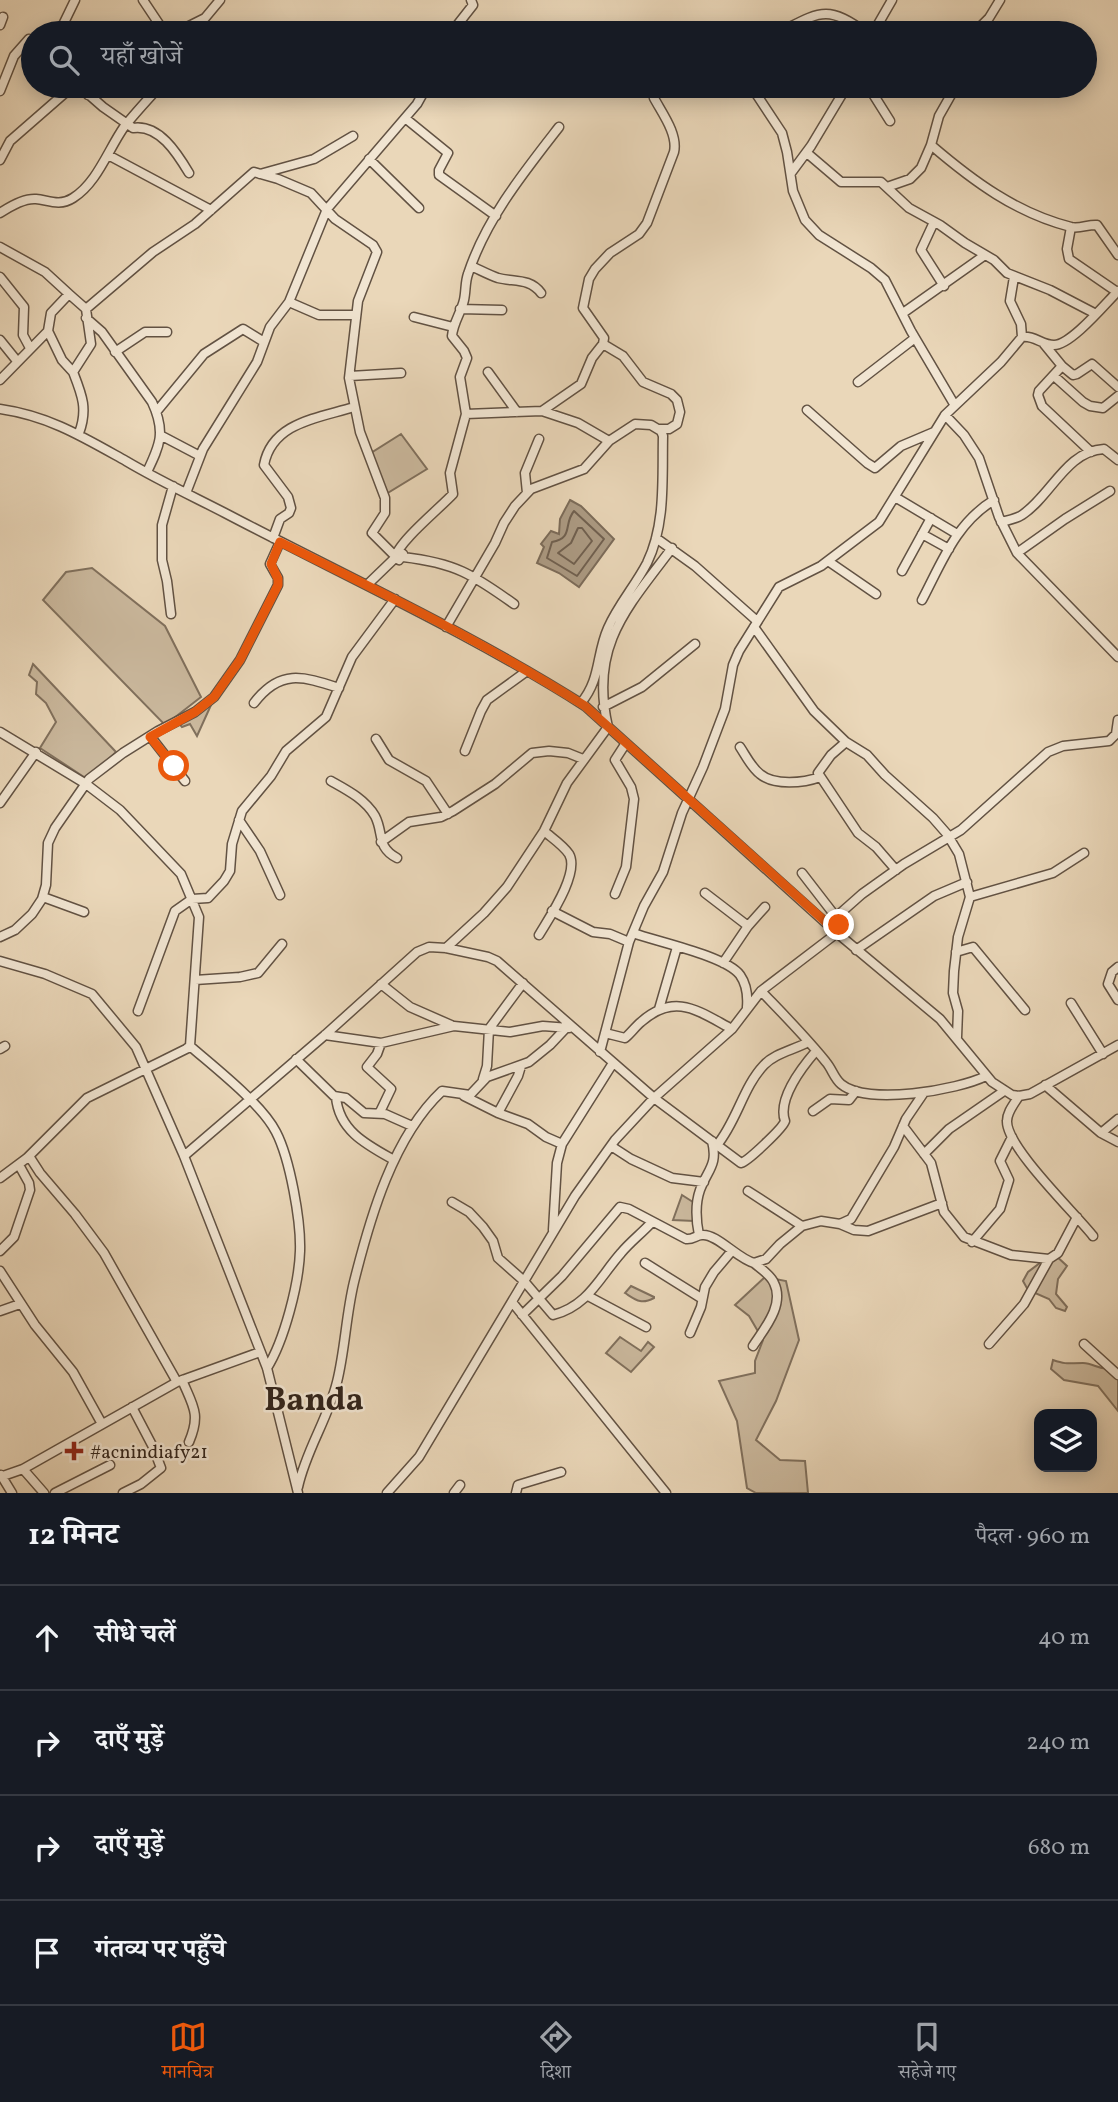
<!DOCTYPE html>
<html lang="hi">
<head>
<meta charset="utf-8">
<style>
  :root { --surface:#171b24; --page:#242831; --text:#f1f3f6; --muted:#9ea1a6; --line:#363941; --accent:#ea580c }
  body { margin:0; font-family:Vollkorn,"Noto Serif Devanagari",serif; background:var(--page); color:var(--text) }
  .controls { position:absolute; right:21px; bottom:21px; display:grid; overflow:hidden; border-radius:14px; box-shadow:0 4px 18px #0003 }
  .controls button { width:63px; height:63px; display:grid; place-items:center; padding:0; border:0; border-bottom:2px solid var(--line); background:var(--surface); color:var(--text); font:35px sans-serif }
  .stop { position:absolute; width:21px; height:21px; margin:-16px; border:5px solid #ea580c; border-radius:50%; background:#fff }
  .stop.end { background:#ea580c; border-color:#fff; box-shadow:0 2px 7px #0008 }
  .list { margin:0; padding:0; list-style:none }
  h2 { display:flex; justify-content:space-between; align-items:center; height:91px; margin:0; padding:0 28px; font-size:30px }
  h2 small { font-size:23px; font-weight:400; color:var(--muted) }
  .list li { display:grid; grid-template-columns:46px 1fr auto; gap:21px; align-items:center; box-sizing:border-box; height:105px; padding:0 28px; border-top:2px solid var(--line) }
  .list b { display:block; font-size:26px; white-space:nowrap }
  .list em { font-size:23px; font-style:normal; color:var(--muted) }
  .icon { flex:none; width:38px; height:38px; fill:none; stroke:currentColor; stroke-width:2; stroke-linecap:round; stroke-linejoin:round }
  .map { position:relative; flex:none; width:1118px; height:1493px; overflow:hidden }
  .search { position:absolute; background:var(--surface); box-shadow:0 4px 18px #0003; left:21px; right:21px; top:21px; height:77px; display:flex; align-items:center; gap:18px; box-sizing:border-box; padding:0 24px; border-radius:38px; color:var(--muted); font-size:26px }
  .sheet { height:511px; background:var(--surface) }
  nav { display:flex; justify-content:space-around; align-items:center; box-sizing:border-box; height:98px; border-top:2px solid var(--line); background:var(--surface); font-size:19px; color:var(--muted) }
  nav a { display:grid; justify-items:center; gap:4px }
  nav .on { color:var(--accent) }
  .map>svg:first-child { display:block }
  .green { fill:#cbb99e; stroke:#80705d; stroke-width:2 }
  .water { fill:#ac9b84; stroke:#7c6c5a; stroke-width:2 }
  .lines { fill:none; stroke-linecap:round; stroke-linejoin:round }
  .shore { stroke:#706050; stroke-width:2 }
  .minor-casing { stroke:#625243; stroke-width:11 }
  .minor { stroke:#f1e5d2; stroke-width:8 }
  .route { stroke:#ea580c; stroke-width:9 }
  .poi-dot { fill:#8f2418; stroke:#f1e5d2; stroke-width:2.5 }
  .labels { text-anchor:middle; stroke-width:5; stroke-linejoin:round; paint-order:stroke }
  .poi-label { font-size:19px; fill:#34261c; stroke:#f1e5d2; text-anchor:start }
  .town-label { font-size:33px; font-weight:bold; fill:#34261c; stroke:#f1e5d2 }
</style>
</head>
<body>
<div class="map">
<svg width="1118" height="1493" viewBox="0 0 1118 1493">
  <rect width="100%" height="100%" fill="#ead7b9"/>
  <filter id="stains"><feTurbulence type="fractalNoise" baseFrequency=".00286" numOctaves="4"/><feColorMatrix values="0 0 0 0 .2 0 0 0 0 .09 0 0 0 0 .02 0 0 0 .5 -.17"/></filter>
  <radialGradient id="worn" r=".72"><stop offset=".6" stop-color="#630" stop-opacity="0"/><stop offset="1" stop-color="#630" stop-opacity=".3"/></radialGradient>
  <path class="green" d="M401,434L427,469L386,494L371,453Z
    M92,568L165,626L201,697L165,725L43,600L66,572Z
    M33,664L116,752L87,779L40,748L56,722L46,703L36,694L37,682L29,675Z
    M216,694L197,736L190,724L182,727L176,720Z
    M682,1195L696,1204L694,1221L673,1220Z
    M1053,1253L1067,1266L1058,1279L1056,1294L1067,1307L1065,1311L1056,1308L1049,1299L1028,1290L1023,1281L1028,1272Z
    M765,1277L786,1281L799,1340L776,1401L756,1440L780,1460L805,1461L808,1493H756L747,1488L737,1421L719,1381L755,1373V1361L763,1340L749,1316L735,1305Z
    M631,1286L654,1297V1298C641,1305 636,1300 625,1293Z
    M620,1337L641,1351L648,1342L654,1347L631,1372L606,1353Z
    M1053,1360C1068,1365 1068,1363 1083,1363C1094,1363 1100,1371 1111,1368L1118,1379V1411L1098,1386L1064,1380L1051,1369Z"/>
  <path class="water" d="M570,500L581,506L614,539L579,587L559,573L537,563L544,547L541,544L551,531L559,534L560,519Z"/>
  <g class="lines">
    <path class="shore" d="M574,511L604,539L577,576L547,558L552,542C574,538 563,524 574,511Z
      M578,528H582L592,541L574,564L558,553L571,543Z"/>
    <g class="minor-casing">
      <path id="minor" d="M143,0L165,33
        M0,25L3,17
        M59,33L75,0
        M175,33L205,18L220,0
        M451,33L473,5L471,0
        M778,33C818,13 827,3 866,33
        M873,33L892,0
        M974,33L989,18L1000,0
        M79,86L103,107L133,128C159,124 177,153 189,173
        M751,86L782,133L787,152L793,191L805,220L819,235L871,268L885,280L911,331L954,404
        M868,86L890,121
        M908,86L909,88
        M0,91L14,56L29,39L33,42
        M88,95L102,86
        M405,118L448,153L439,170V175L496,216
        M931,145C973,181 1016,213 1071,227C1080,229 1089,224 1097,225L1118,255
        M807,153L841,182H881L909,208L940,225L965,243L994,260L1007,273L1050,290L1096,314
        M108,155L211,210
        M369,159L419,208
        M0,160L10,141L73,86
        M791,173L811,146L847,86
        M260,174L314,159L353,136
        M887,187L910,179L921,168L931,145L939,116L956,86
        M0,213C9,207 24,198 36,199C48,200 59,207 73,198C97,183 108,150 124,127C135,113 148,99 160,86
        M934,222L921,250L944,286
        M1071,227L1067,249L1069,259L1117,292
        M0,247L45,272L69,294L51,313L48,331L0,380
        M471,266C480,270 489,275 498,278C514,282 530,278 541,293
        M0,277L24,307L23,335L30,348
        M1014,277L1010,301L1021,324L1022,337
        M69,294L86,309
        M289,302L319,315H354
        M460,309L502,310
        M903,313L985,255
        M414,317L453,327
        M86,318L102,332L152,402C166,432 160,445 147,472
        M48,331L62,360L73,372
        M0,340L17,361
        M603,344L623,356L643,382L671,394L677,400L680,412L677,424L669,429H659
        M1044,344L1062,366L1073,375L1077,374L1092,364L1118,387
        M115,352L145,332H167
        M1062,366L1039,391L1038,395L1042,406L1091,452
        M488,372L517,412
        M350,376L401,373
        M1054,376L1083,402L1090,406L1103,408L1118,396
        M858,382L915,338
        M0,409C49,416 83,437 126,461C158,480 192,496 225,513C345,576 470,633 585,706L837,933L940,1019L992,1082L1012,1095L1019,1096L1030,1094L1118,1045
        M807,410L867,463L875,468L901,446L934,432
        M157,411L204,354L243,329L264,342
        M542,411L581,384L592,358L603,344L604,338L583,308L589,279L595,269L610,253L639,234L647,223L674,152C678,134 662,113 654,98
        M466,414L542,411L578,423L609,441
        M945,415L964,435L979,458L999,517L1017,553L1118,657
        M79,433C88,409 82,395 73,372L91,344L86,309L153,252L195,224L254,172L278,179L311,193L335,219L373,245L377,252L358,301L349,378L360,432L385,498V513L372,533L394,555
        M162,436L200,456
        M186,493L203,449L257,362L270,327L289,302L327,209L417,104L427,86
        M527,493L525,473L539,439
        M895,497L957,534
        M1001,522C1008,520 1016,519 1022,515C1051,496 1066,451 1104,449L1118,460
        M922,534L949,549
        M273,538L280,519L289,513L291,508L288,497L264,465C272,422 319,418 354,407
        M656,538L695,566L757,621
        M398,551L403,554L399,560L395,558C398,542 439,509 453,494L450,473L466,414L460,377L467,358L464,351L452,336C453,323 461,313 464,300C466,291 465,282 468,274C486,219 524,172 559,127
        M1017,553L1065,519L1110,491
        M403,557C455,563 472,574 514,604
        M828,561L876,594
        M902,571L931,518
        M367,585L395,558
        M922,600C942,562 956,523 994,500
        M171,614L167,581L162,560V525L173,486
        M446,627L495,543L504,523L515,506L531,489L584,469L609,441L635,424L651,425L661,431L663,436C662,478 666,524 647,563C635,586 618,605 608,628C596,655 601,679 581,703
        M754,627L814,711L846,742L867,755L885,775L933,818L947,834L959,854L970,897L958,937L954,971L953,993L958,1011L957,1037
        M254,703C280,669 302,676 339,688
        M603,707L642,687L695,644
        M0,732L86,784L120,810L181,874L199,917L190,1046L186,1049L87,1098L27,1158L0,1178
        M150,736L185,781
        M376,739L389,760L426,781L448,814
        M846,742L831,755L818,773L858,833L876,847L896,870
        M740,747C746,756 751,767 760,774C774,786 804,783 820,777
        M465,751L481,711L487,700L527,671
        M331,781C347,790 365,799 375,816C384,833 376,847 397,858
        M0,803L36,752
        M239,820L260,851L280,895
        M381,842L409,822L441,817L453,811L495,784L532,753L549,751L568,753L583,759
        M705,893L748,926
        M615,894L626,867L634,799L631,787L615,760L626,743
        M43,897L84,912
        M970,897L1053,873L1084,853
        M552,911L593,932L610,934L629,942
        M836,917L862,894L904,864L961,830L1048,752L1063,746L1109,741L1116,734L1118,720
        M633,933C658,942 726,956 740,975C747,985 748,995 747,1007
        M539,935C549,918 580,873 569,854C563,845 552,838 544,831
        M0,937L15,930L32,914L42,899L46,885L48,843L55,828L89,779L123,753L158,731L195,712L214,697L240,660L278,585V578L270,564L280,542
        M446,948L484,913L507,887L544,831L567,783L608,727C589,646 627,608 672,548
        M856,950L934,896L967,882
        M956,952L973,947L1025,1010
        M0,961L45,974L92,994L136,1047L184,1156L267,1368L298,1493
        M723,963L748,926L765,907
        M1118,967L1112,972L1108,984L1118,1000
        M195,980L240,977L258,973L282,944
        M381,984L410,1007L451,1025
        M761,991C783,1014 806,1037 826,1062C832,1069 834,1078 841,1084C867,1106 958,1090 986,1076
        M1071,1003L1103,1054
        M659,1009L677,947
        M138,1011L175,911L192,899L208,898L224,881L230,871L232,844L242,811L271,776L286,751L326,717L352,657L395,599
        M605,1033L625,1038C631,1033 635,1027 641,1022C675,992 698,1011 732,1029
        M325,1035L381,1043L454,1026L510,1032L543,1026L569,1028
        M190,1046C214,1067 262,1104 276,1132C290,1159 301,1221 300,1251C299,1284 284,1341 267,1368
        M0,1049L5,1046
        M600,1052L629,942L644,906L663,872L682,813L703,767L725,709L733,665L739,651L779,587L821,566L879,522L945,415L1001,362L1022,337C1034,335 1042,345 1054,345C1071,345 1105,304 1118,291
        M296,1059L334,1096L346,1098L364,1113L385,1114L412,1126
        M483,1079L487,1066L489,1029L523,983
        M1045,1085L1101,1133L1118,1142
        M464,1096L498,1113L528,1124L546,1137L562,1144
        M1019,1096C1014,1104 1007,1112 1007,1121C1006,1147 1075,1213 1093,1236
        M336,1097C339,1131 367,1145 394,1160
        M813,1111L830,1099L849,1100L856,1091
        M380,1112L391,1089L367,1067L377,1054L381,1043
        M498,1113L518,1076L521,1066
        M903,1126L931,1163L944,1212L964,1237L1011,1255L1049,1259L1058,1253L1077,1217
        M1101,1133L1118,1119
        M717,1145C737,1121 743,1087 764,1065C775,1053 794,1050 808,1042
        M611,1146L631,1159L672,1178L704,1182
        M924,1154L949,1129L1004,1091
        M29,1156L40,1173L75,1214L104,1253L177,1382
        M184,1156L325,1035L417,952L429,947L446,948L488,957L497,961L654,1098L741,1163C748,1161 783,1128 785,1121C777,1099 803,1066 816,1051
        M748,1191L802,1226
        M452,1202L469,1212L483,1227L493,1241L498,1258L524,1281L553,1315C588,1306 599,1278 621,1253C630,1242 642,1233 652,1222
        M840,1224L854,1230L868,1231L942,1203
        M553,1230L557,1163L562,1144L613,1063
        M699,1235C696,1220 695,1204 700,1190C708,1169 718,1165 712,1141
        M972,1242L1000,1209L1009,1180L1000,1161L1012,1137
        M0,1251L14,1237L30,1190L29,1183L19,1165
        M645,1263L701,1298
        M0,1271L35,1325L73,1372L102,1424
        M588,1296L646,1327
        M512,1302L666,1493
        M0,1311L20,1304
        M522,1315L562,1276L620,1207L629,1209L686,1239C693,1240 696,1235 702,1235C716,1233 738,1259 754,1263L766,1259L780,1244L802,1226L821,1221L840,1224L851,1219L894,1147L906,1119L923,1094
        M690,1333L701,1307L705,1287L714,1272L731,1252
        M989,1344L1024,1304L1049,1259
        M1084,1344L1118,1375
        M753,1346C764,1329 785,1305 774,1283C771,1275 761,1269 754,1263
        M182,1380C193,1406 201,1414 189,1442
        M23,1469L44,1493
        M1,1475L12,1493
        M0,1477L23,1469L177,1382L260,1352
        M298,1487C306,1450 328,1419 337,1382C345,1350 346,1315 354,1282C370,1218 393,1137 442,1091L470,1095L487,1077L529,1062L550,1045L566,1028
        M55,1493L110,1465
        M123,1493L141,1484L161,1468L153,1447L132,1407
        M387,1493L419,1457L575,1196L615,1140L654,1098L732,1029L761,991L837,933L839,925L836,917L802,873
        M454,1493L460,1485
        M516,1493L518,1485L561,1472"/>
    </g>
    <use href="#minor" class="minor"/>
  </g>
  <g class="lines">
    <path class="route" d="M174,766L150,737L195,712L214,697L240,660L278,585V579L271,564L280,542C383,593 487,644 585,706L838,933L839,925"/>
  </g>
  <path class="poi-dot" d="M70.5 1440.5h7v7h7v7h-7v7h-7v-7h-7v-7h7z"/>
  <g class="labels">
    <g class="poi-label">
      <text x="90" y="1458">#acnindiafy21</text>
    </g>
    <g class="town-label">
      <text x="314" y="1410">Banda</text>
    </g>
  </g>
  <rect width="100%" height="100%" filter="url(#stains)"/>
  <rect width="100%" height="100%" fill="url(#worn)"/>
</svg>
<div class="controls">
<button><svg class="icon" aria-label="layers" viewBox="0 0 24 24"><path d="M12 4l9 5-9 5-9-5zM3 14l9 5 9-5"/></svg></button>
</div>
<div class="stop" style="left:174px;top:766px"></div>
<div class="stop end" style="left:839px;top:925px"></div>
<div class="search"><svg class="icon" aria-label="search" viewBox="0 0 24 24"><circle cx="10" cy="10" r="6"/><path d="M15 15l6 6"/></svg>यहाँ खोजें</div>
</div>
<section class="sheet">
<h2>12 मिनट<small>पैदल · 960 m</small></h2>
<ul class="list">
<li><svg class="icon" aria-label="ahead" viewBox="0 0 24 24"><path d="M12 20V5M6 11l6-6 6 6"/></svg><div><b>सीधे चलें</b></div><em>40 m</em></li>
<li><svg class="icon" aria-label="right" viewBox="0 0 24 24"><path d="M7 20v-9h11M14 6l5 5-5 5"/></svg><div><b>दाएँ मुड़ें</b></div><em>240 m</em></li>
<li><svg class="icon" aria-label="right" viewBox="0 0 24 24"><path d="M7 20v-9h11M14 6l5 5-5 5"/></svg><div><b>दाएँ मुड़ें</b></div><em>680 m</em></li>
<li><svg class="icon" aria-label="arrive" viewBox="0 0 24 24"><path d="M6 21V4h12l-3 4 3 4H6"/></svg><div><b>गंतव्य पर पहुँचे</b></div></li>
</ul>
</section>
<nav>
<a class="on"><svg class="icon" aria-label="map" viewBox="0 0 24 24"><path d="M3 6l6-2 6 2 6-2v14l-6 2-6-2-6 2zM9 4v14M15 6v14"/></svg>मानचित्र</a>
<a><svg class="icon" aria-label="directions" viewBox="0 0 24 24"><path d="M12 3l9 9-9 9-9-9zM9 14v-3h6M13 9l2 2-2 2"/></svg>दिशा</a>
<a><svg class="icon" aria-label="saved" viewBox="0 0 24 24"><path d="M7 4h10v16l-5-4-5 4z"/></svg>सहेजे गए</a>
</nav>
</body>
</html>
